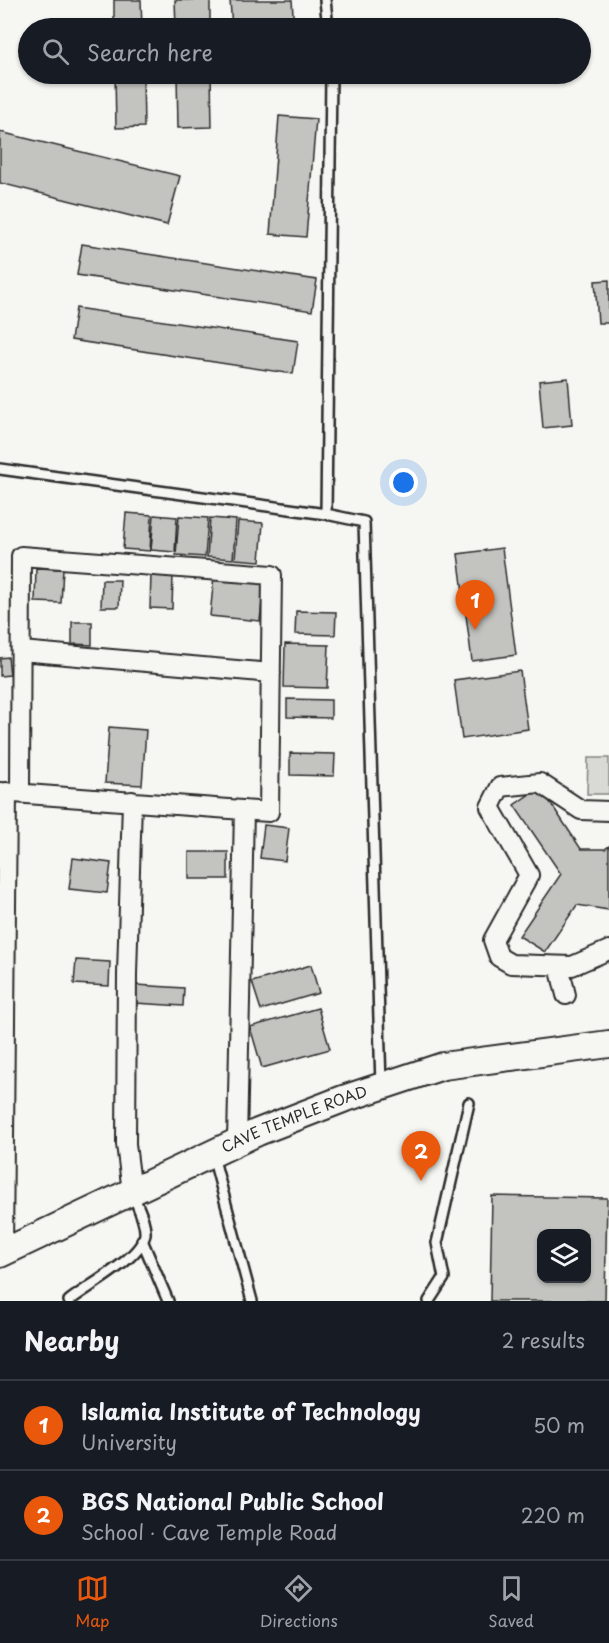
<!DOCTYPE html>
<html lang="en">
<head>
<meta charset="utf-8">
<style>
  :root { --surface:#171b24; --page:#20242c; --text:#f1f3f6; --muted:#9ea1a6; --line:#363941; --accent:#ea580c }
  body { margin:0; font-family:"Playpen Sans",sans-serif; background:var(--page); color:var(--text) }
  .controls { position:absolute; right:18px; bottom:18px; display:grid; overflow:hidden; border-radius:12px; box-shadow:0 2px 4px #0004 }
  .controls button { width:54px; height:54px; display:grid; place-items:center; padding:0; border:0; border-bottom:2px solid var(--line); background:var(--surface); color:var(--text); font:30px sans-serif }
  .you { position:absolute; left:404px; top:483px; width:21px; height:21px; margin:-15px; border:4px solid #fff; border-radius:50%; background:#1a73e8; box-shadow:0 0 0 9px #1a73e833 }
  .badge { display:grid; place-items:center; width:39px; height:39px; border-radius:50%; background:var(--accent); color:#fff; font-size:20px; font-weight:700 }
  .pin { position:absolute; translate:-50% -50px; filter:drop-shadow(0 2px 3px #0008) }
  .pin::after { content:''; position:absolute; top:32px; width:21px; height:18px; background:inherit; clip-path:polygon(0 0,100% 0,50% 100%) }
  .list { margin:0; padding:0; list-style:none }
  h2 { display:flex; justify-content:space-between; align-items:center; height:78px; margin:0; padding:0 24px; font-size:26px }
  h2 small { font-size:20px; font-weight:400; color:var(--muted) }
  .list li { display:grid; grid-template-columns:39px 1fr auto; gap:18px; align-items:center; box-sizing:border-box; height:90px; padding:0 24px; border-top:2px solid var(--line) }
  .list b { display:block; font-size:22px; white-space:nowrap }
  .list p { margin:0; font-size:20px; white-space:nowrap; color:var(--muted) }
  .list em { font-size:20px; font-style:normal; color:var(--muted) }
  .icon { flex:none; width:33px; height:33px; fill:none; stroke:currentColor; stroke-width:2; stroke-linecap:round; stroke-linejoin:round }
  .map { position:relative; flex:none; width:609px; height:1301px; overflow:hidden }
  .search { position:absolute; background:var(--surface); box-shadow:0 2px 4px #0004; left:18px; right:18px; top:18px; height:66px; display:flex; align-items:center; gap:15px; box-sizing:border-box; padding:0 21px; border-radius:33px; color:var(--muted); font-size:22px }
  .sheet { height:258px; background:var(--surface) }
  nav { display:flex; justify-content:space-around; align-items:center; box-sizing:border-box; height:84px; border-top:2px solid var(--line); background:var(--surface); font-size:16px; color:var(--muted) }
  nav a { display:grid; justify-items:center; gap:3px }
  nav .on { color:var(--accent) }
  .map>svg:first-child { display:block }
  .green { fill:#d9d9d5; stroke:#828280; stroke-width:1.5 }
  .building { fill:#c3c3c0; stroke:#2b2b2b; stroke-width:1.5; fill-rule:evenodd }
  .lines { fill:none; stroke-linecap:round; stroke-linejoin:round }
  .service-casing { stroke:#2b2b2b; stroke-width:14 }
  .minor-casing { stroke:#2b2b2b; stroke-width:22 }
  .secondary-casing { stroke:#2b2b2b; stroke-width:30 }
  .service { stroke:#f6f6f2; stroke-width:9 }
  .minor { stroke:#f6f6f2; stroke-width:18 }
  .secondary { stroke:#f6f6f2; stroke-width:26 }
  .labels { text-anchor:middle; stroke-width:4.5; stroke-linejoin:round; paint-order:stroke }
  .street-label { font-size:15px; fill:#2b2b2b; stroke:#f6f6f2 }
</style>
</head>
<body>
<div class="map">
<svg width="609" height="1301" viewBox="0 0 609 1301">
  <rect width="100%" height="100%" fill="#f6f6f2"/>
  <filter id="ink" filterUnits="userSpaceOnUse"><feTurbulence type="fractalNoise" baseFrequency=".0167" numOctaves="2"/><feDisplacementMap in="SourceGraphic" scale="12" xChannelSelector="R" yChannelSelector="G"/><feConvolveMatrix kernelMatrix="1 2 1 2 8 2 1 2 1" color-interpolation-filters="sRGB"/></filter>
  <g filter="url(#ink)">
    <path class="green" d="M588,758H609V794H587Z"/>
    <path class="building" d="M114,0H141L142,28H114Z
      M175,0H210V28H176Z
      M230,0H292L294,28H232Z
      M115,74H143L144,127L116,128Z
      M177,74H211L212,127L178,128Z
      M279,116L316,119L306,237L270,234Z
      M0,132L180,176L167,225L0,183Z
      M82,244L317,280L312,311L77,275Z
      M609,280V323H598L595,281Z
      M76,308L298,341L293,374L71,340Z
      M568,378L572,425L543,428L539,381Z
      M126,513L152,515L150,551L123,549Z
      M154,515L177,517L175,552L151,550Z
      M179,516L208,518L205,557L176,555Z
      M210,518L236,520L233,559L207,557Z
      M238,521L263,523L260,561L235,559Z
      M502,548L516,655L472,661L458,554Z
      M36,568L63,569L61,603L35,602Z
      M151,574H173L172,609L150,608Z
      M214,576L264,581L260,621L210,616Z
      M102,580H120L119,607H101Z
      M296,611L336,612L335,635L295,634Z
      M72,622H92V645L72,644Z
      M285,644L329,645L327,688L284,687Z
      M8,657L10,675L0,676V658Z
      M520,671L528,729L462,739L454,680Z
      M287,699L331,700V718L287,717Z
      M109,727L146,730L142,785L105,783Z
      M290,753L335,754L334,776L290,775Z
      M540,787L581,849H605L609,846V910L577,905L545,952L519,936L561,874L514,805Z
      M264,825L289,828L285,861L260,858Z
      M189,852H228V879H189Z
      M73,858L111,863L107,893L69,889Z
      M76,960L110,962L109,986L74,984Z
      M311,965L319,993L261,1010L252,982Z
      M136,985L184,988L183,1006L135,1003Z
      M318,1008L330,1049L262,1068L250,1027Z
      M492,1196L607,1198L605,1301H490ZM542,1234H586V1278H542Z"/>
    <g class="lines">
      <g class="service-casing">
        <path id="service" d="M325,0L328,28
          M0,469L326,514L364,522L381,1085
          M326,514L331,74
          M213,1156L252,1301
          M142,1240L168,1301
          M69,1301C87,1286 142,1258 145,1234C146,1221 137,1206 133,1194
          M429,1301L444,1278L437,1243L469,1103"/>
      </g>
      <g class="minor-casing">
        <path id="minor" d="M21,651L271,673
          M0,792L269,812L272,575L21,556L20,792
          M132,801L127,974L126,1144L132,1192
          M609,811L581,810L540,783L500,787L490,807L529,875L493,940L499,957L511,964L572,966L609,950
          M559,966L566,995
          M237,1142L244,810
          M3,1253L7,792"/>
      </g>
      <g class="secondary-casing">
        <g id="secondary">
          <path id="s1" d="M0,1254L258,1132L343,1099L443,1066L609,1044"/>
        </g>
      </g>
      <use href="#service" class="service"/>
      <use href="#minor" class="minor"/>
      <use href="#secondary" class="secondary"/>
    </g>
  </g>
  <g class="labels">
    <g class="street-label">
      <text dy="5" stroke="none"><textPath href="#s1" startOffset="324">CAVE TEMPLE ROAD</textPath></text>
    </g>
  </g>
</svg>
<div class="controls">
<button><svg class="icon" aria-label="layers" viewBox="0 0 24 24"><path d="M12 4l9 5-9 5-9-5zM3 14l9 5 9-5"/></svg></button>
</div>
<div class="you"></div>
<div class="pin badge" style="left:475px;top:630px">1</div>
<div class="pin badge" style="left:421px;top:1181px">2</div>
<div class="search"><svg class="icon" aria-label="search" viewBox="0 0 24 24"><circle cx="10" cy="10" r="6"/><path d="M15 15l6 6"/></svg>Search here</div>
</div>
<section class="sheet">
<h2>Nearby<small>2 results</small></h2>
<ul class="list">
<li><span class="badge">1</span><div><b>Islamia Institute of Technology</b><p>University</p></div><em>50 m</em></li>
<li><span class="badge">2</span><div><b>BGS National Public School</b><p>School · Cave Temple Road</p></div><em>220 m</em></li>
</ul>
</section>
<nav>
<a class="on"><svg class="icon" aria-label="map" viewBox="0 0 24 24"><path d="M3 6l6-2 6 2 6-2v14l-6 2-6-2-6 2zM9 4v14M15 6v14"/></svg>Map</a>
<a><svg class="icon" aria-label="directions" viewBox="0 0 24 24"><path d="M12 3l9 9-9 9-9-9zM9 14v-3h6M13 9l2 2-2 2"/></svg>Directions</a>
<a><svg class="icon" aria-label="saved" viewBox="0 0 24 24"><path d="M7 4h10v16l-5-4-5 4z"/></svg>Saved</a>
</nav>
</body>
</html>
